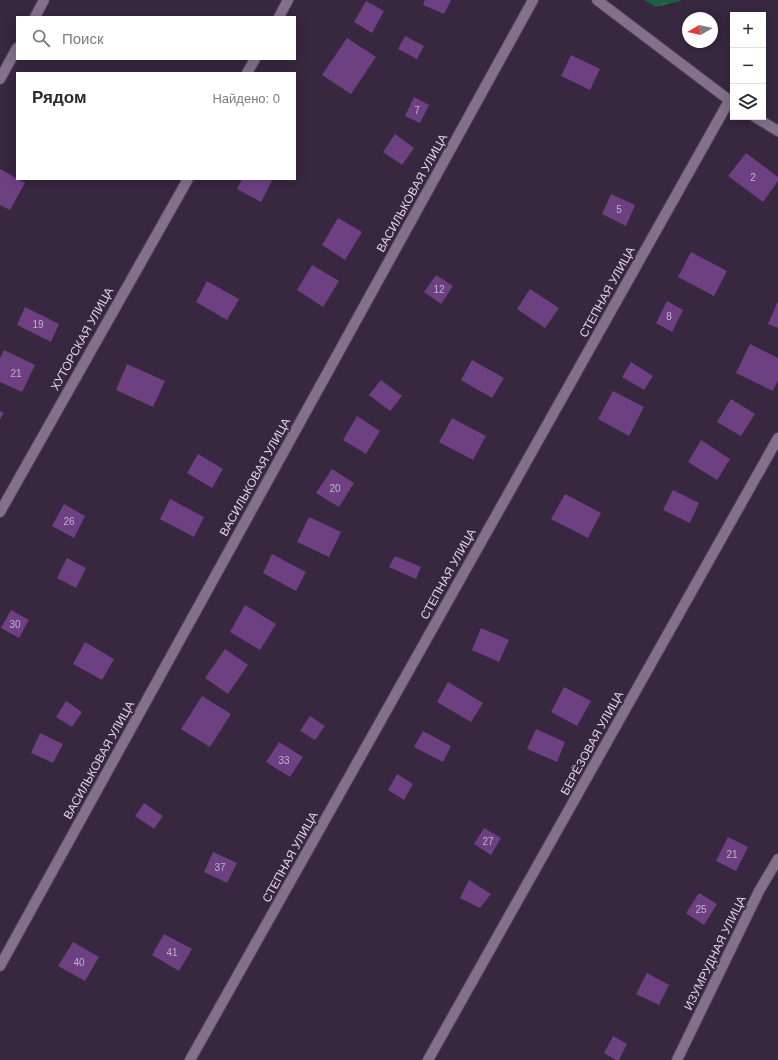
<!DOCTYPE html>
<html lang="ru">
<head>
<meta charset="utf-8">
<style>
  :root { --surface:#fff; --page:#f2f2f3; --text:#2b2b33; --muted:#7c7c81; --line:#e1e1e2 }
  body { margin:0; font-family:Helvetica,sans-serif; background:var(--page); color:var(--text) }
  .controls { position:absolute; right:12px; top:12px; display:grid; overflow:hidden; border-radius:0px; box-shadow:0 2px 10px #0003 }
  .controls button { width:36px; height:36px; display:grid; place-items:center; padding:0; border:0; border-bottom:1px solid var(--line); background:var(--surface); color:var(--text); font:20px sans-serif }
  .compass { position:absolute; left:682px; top:12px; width:36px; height:36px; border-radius:50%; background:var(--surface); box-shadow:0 2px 10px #0003; rotate:261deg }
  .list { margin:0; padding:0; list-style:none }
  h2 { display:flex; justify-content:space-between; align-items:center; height:52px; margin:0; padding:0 16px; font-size:17px }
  h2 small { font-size:13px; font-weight:400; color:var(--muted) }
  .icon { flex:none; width:22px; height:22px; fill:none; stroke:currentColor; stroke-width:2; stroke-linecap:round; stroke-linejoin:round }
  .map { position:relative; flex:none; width:778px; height:1060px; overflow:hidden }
  .search { position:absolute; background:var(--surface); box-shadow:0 2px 10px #0003; left:16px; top:16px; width:280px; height:44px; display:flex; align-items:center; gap:10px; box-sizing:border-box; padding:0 14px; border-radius:0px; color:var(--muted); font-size:15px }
  .panel { position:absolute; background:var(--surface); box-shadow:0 2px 10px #0003; left:16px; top:72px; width:280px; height:108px; border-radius:0px }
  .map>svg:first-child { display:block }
  .forest { fill:url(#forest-crowns) }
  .building { fill:#6d4082 }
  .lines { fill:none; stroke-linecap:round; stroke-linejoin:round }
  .minor-casing { stroke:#504257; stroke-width:12 }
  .minor { stroke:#83718c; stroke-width:10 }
  .labels { text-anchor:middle; stroke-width:4; stroke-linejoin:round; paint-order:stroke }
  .number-label { font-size:10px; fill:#c2b0cc }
  .street-label { font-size:12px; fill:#dfd5e4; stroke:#37273f }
</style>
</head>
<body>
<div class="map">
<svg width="778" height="1060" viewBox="0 0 778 1060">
  <defs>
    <pattern id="forest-crowns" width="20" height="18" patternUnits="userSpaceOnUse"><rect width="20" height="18" fill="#1d5d42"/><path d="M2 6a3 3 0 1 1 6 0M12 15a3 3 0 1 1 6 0" fill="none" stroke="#3d735d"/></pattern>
  </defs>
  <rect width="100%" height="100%" fill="#37273f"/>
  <path class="forest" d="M644,0H681V1L656,7Z"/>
  <path class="building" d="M425,0H451L444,14L423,5Z
    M366,1L384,11L372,33L354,22Z
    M405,36L424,46L417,59L398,49Z
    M347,38L376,57L351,94L322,75Z
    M571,55L600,69L590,90L561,76Z
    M414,97L429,105L420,123L405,116Z
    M395,134L414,148L402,165L383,152Z
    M746,153L778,177V181L763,202L728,176Z
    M0,169L25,183L10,210L0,205Z
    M242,179H268L272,181L261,202L237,189Z
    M611,194L635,205L626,226L602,214Z
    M338,218L362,232L345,260L322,245Z
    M691,252L727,271L714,296L678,277Z
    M312,265L339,281L323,307L297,290Z
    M436,275L453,286L441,304L424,292Z
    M207,281L239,299L227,320L196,302Z
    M530,289L559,308L545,328L517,309Z
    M667,301L683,310L672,332L656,323Z
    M778,301V328L768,324Z
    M25,307L59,324L51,342L17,325Z
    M750,344L778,358V380L773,391L736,373Z
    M4,350L35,365L22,392L0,382V358Z
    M472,360L504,378L492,398L461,380Z
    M631,362L653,376L644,390L622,377Z
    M127,364L165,381L153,407L116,390Z
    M381,380L402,396L390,411L369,395Z
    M613,391L644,407L629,436L598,419Z
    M731,399L755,414L741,436L717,422Z
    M0,411L4,413L0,419Z
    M357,416L380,431L366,454L343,440Z
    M452,418L486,436L473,460L439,442Z
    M701,440L730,459L717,480L688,462Z
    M198,454L223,469L212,488L187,473Z
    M332,469L354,483L339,507L316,493Z
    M673,490L699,503L690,523L663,510Z
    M565,494L601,513L588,538L551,519Z
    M170,499L204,517L194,537L160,519Z
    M64,504L85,516L74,538L52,526Z
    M309,517L341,532L329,557L297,542Z
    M272,554L306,572L296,591L263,573Z
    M395,556L421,567L416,579L389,567Z
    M67,558L86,568L76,588L57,578Z
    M245,605L276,624L260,650L230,632Z
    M11,610L29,620L19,638L1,628Z
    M481,628L509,640L499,662L472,650Z
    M85,642L114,659L102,680L73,664Z
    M225,649L248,665L228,694L205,678Z
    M448,682L483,703L471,722L437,702Z
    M564,687L591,701L577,726L551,712Z
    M202,696L231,714L210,747L181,729Z
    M66,701L82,712L72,727L56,717Z
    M310,716L325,726L315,740L300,731Z
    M536,729L565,742L557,762L527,749Z
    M423,731L451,746L443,762L414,747Z
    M40,733L63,744L53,763L31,753Z
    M279,742L303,757L290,777L266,762Z
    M397,774L413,784L404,800L388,790Z
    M144,803L163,816L154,829L135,816Z
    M484,828L501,838L491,855L474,844Z
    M728,837L748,847L736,871L716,861Z
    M213,852L237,863L227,883L204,872Z
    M469,880L491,894L480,908L460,898Z
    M699,893L717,904L704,925L686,913Z
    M164,934L192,949L179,971L152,955Z
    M73,942L99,957L85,981L58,966Z
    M647,973L669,985L659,1005L636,994Z
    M613,1036L627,1044L619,1060H616L604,1053Z"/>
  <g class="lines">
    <g class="minor-casing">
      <path id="minor" d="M597,0L733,103
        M35,17L44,0
        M279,17L288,0
        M247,73L255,59
        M0,79L17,48
        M755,117L778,131
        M0,512L188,179
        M0,966L533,0
        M190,1060L729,101
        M428,1060L778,438
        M677,1060L759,891L778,859"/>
    </g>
    <use href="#minor" class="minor"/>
  </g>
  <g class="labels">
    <g class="number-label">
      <text x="417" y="114">7</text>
      <text x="753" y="181">2</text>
      <text x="619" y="213">5</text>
      <text x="439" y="293">12</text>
      <text x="669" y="320">8</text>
      <text x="38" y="328">19</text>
      <text x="16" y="377">21</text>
      <text x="335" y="492">20</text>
      <text x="69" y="525">26</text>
      <text x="15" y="628">30</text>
      <text x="284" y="764">33</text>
      <text x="488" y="845">27</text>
      <text x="732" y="858">21</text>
      <text x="220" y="871">37</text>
      <text x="701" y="913">25</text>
      <text x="172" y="956">41</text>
      <text x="79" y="966">40</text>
    </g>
    <g class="street-label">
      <text transform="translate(412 193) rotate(-61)" y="4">ВАСИЛЬКОВАЯ УЛИЦА</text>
      <text transform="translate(607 292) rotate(-61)" y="4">СТЕПНАЯ УЛИЦА</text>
      <text transform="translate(82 339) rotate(-61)" y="4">ХУТОРСКАЯ УЛИЦА</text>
      <text transform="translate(255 477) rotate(-61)" y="4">ВАСИЛЬКОВАЯ УЛИЦА</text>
      <text transform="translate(448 574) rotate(-61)" y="4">СТЕПНАЯ УЛИЦА</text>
      <text transform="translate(592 743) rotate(-61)" y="4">БЕРЁЗОВАЯ УЛИЦА</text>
      <text transform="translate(99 760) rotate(-61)" y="4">ВАСИЛЬКОВАЯ УЛИЦА</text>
      <text transform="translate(290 857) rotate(-61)" y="4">СТЕПНАЯ УЛИЦА</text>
      <text transform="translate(715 953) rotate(-64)" y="4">ИЗУМРУДНАЯ УЛИЦА</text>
    </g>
  </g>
</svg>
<div class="controls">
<button>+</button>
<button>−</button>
<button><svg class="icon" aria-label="layers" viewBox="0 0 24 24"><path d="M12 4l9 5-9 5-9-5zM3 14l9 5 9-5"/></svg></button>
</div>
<svg class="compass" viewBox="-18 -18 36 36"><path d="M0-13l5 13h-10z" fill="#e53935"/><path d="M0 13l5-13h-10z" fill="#7c7c81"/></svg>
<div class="search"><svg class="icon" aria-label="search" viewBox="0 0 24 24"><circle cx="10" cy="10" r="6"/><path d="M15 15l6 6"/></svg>Поиск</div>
<section class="panel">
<h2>Рядом<small>Найдено: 0</small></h2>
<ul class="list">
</ul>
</section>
</div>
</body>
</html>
